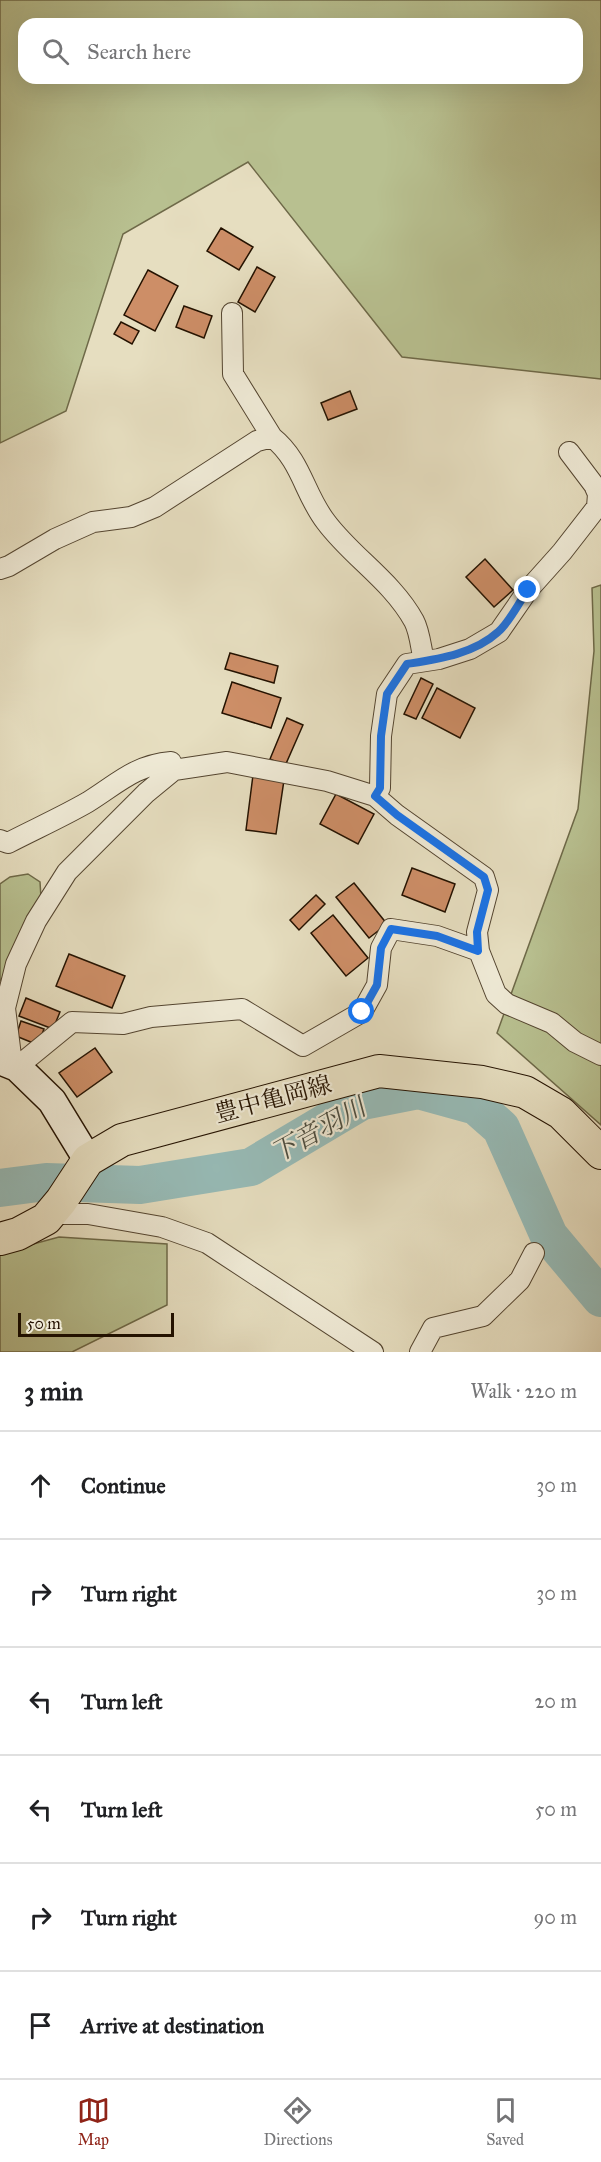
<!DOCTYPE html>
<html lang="en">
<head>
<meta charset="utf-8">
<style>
  :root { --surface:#fff; --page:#f6f6f6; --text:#202124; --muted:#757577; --line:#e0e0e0; --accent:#8f2418 }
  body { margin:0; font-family:"IM FELL Great Primer","Noto Serif JP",serif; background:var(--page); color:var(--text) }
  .scale { position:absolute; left:18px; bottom:15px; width:156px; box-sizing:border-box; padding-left:6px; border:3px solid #241200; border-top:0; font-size:16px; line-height:21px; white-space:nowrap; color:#241200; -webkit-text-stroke:4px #efead6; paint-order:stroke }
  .stop { position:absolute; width:18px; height:18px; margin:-14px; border:4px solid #1a73e8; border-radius:50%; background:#fff }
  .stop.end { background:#1a73e8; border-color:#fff; box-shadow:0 2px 6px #0008 }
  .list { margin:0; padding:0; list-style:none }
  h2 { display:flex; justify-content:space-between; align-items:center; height:78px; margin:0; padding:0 24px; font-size:26px }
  h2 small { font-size:20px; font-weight:400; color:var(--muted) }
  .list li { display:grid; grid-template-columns:39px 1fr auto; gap:18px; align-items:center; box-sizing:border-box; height:108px; padding:0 24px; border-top:2px solid var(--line) }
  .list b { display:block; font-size:22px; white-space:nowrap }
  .list em { font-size:20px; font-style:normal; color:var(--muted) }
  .icon { flex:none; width:33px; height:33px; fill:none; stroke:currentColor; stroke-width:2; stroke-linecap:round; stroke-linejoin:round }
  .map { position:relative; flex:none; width:601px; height:1352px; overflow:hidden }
  .search { position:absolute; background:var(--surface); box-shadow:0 6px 24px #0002; left:18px; right:18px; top:18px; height:66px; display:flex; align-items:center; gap:15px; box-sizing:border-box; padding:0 21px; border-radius:18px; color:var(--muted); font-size:22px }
  .sheet { height:726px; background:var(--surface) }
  nav { display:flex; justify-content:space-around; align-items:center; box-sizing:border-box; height:84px; border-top:2px solid var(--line); background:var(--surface); font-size:16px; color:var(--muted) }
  nav a { display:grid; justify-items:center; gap:3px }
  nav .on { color:var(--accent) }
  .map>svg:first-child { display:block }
  .green { fill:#b8c090; stroke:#6e6948; stroke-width:1.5; fill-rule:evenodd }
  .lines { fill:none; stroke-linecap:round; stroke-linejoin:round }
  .river { stroke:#97bbb7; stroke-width:38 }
  .building { fill:#cd8e67; stroke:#241200; stroke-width:1.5 }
  .street-casing { stroke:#544530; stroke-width:22 }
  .secondary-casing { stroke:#241200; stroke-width:31 }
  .primary-casing { stroke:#241200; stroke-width:34 }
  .street { stroke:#efead6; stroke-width:20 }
  .secondary { stroke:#efead6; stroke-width:28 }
  .primary { stroke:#e6dec0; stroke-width:32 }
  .route { stroke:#1a73e8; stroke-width:8 }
  .labels { text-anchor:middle; stroke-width:4.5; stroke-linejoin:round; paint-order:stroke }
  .street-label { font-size:24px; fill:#241200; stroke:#efead6 }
  .water-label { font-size:26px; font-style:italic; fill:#4c4d40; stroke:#efead6 }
</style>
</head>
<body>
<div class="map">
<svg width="601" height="1352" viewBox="0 0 601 1352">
  <rect width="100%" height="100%" fill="#e6dec0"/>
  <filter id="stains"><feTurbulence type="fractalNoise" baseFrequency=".00333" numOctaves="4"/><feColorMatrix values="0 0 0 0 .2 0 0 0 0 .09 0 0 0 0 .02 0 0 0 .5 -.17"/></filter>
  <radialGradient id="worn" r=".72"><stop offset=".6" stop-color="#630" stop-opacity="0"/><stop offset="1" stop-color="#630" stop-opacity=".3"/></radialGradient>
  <path class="green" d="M0,0H601V379L402,357L248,162L123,234L66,411L0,443ZM24,24H577V78H24Z
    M601,585V1125L497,1033L578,809L594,651L592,588Z
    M28,874L40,882L41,898L24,923L4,976L0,981V884L10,877Z
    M59,1237L167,1244V1305L72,1352H0V1253Z"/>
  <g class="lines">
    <path class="river" d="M0,1188L46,1182L140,1185L251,1167L362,1101L418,1090L476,1106L501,1128L549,1236L601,1298"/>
  </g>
  <path class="building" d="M221,228L253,247L239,270L207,251Z
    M257,267L275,277L255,312L238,302Z
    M148,270L178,286L155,331L124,315Z
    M184,306L212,316L204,338L176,327Z
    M121,322L139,331L132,344L114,334Z
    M350,391L357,409L328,420L321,403Z
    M485,559L513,590L494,607L466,577Z
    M230,653L278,666L274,683L225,669Z
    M421,678L433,684L416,719L404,714Z
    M232,682L281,698L271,728L222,713Z
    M437,688L475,708L460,738L422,718Z
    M287,718L303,725L285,766L270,759Z
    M253,775L284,780L276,834L246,830Z
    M336,794L374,814L358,844L320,824Z
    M412,868L455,884L445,912L402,895Z
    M354,883L387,924L369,938L336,897Z
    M316,895L325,904L299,930L290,920Z
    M333,915L368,958L346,976L311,933Z
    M69,954L125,976L112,1008L56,986Z
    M26,998L60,1012L53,1029L19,1016Z
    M21,1021L44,1029L38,1045L16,1036Z
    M95,1048L112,1072L77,1097L59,1073Z"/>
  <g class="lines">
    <g class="street-casing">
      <path id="street" d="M232,313L233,374L272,437
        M0,569L9,566L55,539L93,522L131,517L155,507L257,441L272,437C302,461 304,494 326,522C352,557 392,581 414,621C420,632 421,649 424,661
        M375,796L397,815L484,877L488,890L477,932L479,951L496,994L507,1004L552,1023L575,1042L601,1055
        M0,840L8,843C35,829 62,817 88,802C117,784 135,765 171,762L174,770
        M12,1064L5,1008L16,964L36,921L67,872L146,793L174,770L227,762L327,781L375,796L380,788L381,736L387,694L407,664L439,659L470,649L499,632L528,590L562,552L597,507L598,494L594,485L569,452
        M17,1067L72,1022L123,1024L151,1017L242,1009L303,1046L362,1012L377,985L381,948L391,929L437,936L479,951
        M51,1214H88L162,1227L207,1243L373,1352
        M420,1352L433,1328L483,1316L520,1280L534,1253"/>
    </g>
    <g class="secondary-casing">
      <path id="secondary" d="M0,1060L17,1067L52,1101L88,1160"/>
    </g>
    <g class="primary-casing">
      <path id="primary" d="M0,1239L18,1234L46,1219L61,1201L88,1160L122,1140L379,1071L482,1082L525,1092L561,1113L601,1153"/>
    </g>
    <use href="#street" class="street"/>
    <use href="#secondary" class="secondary"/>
    <use href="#primary" class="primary"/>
  </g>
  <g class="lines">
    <path class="route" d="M362,1012L377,985L381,948L391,929L437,936L478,951L477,932L488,890L484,877L397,815L375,796L380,788L381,736L387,694L407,664C438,659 474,654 498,632C509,623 519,602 528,590"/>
  </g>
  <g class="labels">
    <g class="street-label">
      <text transform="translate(273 1099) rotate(-15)" y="8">豊中亀岡線</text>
    </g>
    <g class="water-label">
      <text transform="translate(318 1130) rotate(-29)" y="9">下音羽川</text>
    </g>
  </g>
  <rect width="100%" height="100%" filter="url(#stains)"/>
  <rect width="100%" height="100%" fill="url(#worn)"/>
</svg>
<div class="scale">50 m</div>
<div class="stop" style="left:362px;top:1012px"></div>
<div class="stop end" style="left:528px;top:590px"></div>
<div class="search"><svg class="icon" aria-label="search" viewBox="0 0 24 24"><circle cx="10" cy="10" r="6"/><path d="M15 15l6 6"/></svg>Search here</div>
</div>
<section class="sheet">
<h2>3 min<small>Walk · 220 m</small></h2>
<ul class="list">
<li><svg class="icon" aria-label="ahead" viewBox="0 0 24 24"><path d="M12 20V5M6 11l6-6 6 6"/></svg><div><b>Continue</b></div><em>30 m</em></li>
<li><svg class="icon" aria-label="right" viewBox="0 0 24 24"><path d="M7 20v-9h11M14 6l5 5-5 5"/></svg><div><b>Turn right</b></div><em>30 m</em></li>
<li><svg class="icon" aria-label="left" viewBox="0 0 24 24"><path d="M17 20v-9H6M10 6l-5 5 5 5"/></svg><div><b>Turn left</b></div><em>20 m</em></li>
<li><svg class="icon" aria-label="left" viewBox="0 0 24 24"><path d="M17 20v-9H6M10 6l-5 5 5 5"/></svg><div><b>Turn left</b></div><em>50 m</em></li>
<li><svg class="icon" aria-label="right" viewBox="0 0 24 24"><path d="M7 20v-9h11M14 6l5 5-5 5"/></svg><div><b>Turn right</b></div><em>90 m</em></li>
<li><svg class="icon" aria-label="arrive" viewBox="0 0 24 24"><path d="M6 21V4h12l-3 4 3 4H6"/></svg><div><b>Arrive at destination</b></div></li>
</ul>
</section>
<nav>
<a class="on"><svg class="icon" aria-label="map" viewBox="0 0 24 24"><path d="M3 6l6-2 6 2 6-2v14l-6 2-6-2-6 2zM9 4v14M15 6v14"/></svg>Map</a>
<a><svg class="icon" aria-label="directions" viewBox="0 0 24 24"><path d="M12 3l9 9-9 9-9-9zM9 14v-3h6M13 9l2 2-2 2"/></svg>Directions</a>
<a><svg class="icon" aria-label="saved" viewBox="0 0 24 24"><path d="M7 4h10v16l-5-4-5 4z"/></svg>Saved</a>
</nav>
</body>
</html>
